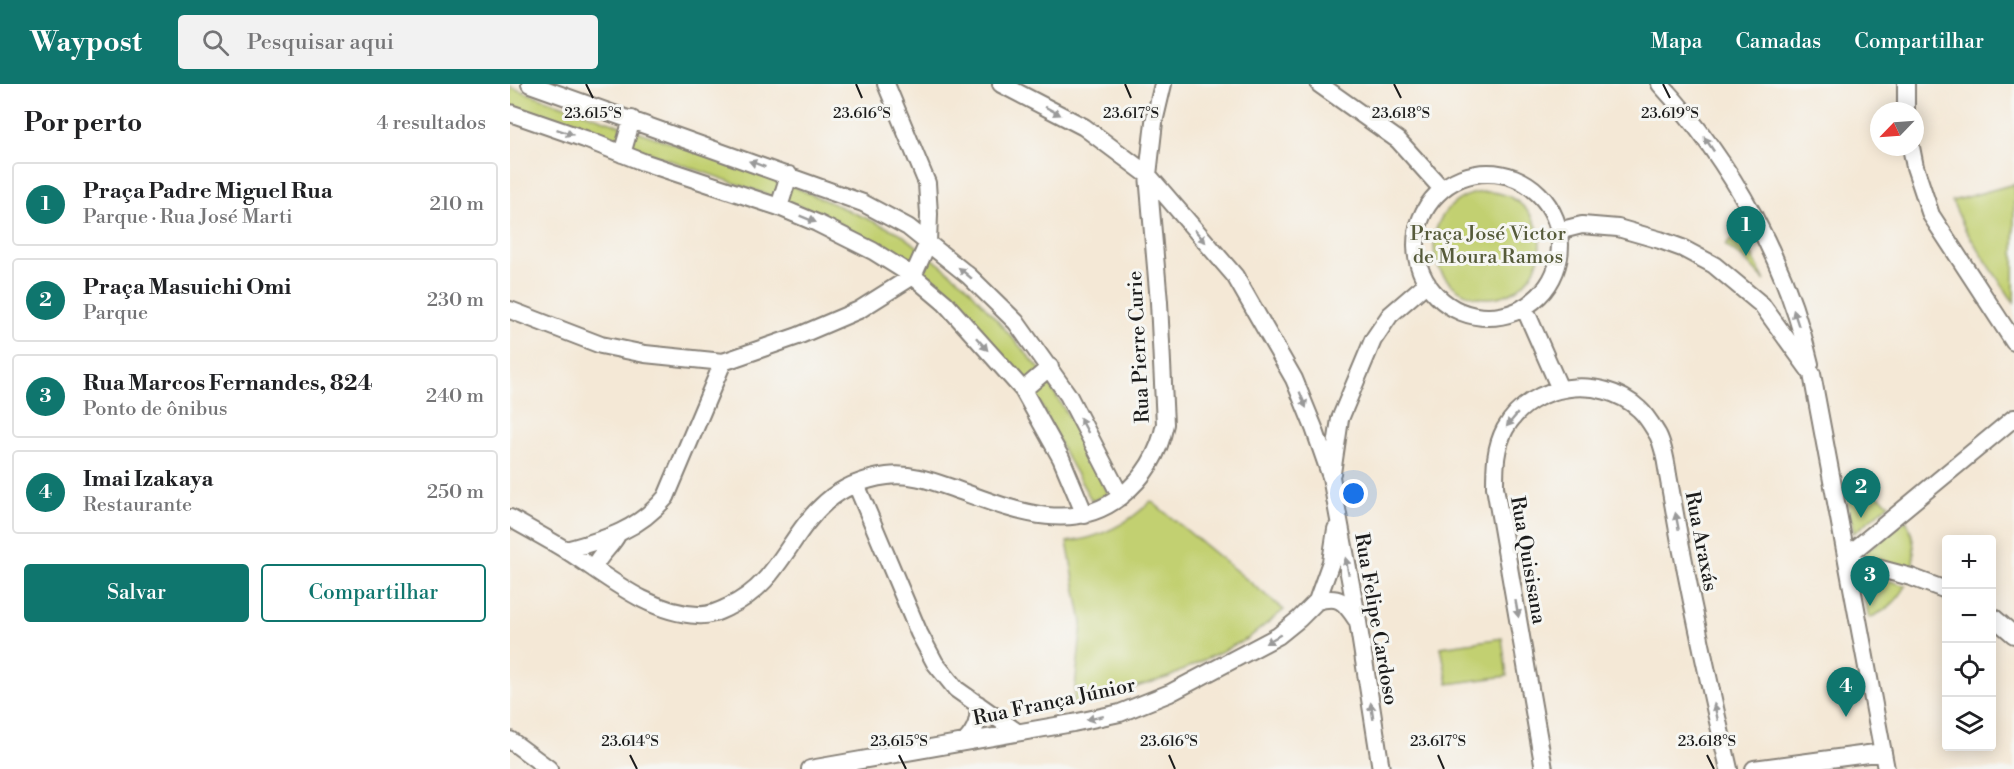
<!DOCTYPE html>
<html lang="pt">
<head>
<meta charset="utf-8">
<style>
  :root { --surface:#fff; --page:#f2f2f2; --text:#202124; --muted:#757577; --line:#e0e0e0; --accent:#0f766e }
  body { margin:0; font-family:"Libre Bodoni",serif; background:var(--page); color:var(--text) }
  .controls { position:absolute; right:18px; bottom:18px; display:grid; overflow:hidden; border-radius:6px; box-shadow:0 3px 15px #0003 }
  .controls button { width:54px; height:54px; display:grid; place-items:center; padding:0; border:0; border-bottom:2px solid var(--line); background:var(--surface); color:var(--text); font:30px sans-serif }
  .compass { position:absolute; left:1360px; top:18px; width:54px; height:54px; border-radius:50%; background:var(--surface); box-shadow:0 3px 15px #0003; rotate:245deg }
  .you { position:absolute; left:844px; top:410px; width:21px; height:21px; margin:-15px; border:4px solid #fff; border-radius:50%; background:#1a73e8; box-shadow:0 0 0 9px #1a73e833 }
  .badge { display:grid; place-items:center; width:39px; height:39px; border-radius:50%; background:var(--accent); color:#fff; font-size:20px; font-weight:700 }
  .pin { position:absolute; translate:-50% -50px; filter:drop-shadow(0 2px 3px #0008) }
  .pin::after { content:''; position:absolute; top:32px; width:21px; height:18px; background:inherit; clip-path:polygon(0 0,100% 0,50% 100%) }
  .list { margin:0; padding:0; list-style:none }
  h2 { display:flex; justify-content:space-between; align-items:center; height:78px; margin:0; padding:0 24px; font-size:26px }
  h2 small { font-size:20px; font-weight:400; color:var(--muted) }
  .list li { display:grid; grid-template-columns:39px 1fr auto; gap:18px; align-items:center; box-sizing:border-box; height:84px; margin:0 12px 12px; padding:0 12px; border:2px solid var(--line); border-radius:6px }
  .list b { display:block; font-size:22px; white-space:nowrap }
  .list p { margin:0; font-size:20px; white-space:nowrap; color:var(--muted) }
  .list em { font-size:20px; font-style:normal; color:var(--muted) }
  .actions { display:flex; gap:12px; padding:18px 24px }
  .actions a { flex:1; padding:14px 0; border:2px solid var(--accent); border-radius:6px; text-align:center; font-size:21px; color:var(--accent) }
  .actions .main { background:var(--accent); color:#fff }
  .icon { flex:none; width:33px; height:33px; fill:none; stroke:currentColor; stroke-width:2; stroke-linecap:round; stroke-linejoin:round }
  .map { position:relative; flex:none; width:1504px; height:685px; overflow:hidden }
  header { display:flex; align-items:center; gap:36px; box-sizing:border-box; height:84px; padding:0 30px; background:var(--accent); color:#fff }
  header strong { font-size:28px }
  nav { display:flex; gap:33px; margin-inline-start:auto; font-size:21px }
  .search { width:420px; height:54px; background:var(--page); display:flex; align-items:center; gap:15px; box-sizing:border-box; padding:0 21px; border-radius:6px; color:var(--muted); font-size:22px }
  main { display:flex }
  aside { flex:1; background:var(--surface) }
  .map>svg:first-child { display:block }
  .green { fill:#c2d071; stroke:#6f7646; stroke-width:1.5 }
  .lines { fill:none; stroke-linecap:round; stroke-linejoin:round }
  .minor-casing { stroke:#888279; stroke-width:20 }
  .minor { stroke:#fff; stroke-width:16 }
  .oneway { fill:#999 }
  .ticks { fill:none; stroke:#1c1c1c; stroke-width:2 }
  .labels { text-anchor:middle; stroke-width:6; stroke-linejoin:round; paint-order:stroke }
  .park-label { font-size:20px; fill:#565b3a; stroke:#f6f6f2 }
  .street-label { font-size:20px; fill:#1c1c1c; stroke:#f6f6f2 }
  .ticks-label { font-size:15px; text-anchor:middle; fill:#1c1c1c; stroke:#f6f6f2; stroke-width:6; stroke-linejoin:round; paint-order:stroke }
</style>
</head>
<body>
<header>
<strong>Waypost</strong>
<div class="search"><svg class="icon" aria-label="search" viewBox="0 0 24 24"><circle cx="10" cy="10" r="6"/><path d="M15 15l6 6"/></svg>Pesquisar aqui</div>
<nav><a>Mapa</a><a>Camadas</a><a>Compartilhar</a></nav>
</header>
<main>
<aside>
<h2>Por perto<small>4 resultados</small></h2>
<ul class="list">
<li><span class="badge">1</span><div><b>Praça Padre Miguel Rua</b><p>Parque · Rua José Marti</p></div><em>210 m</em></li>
<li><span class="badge">2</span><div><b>Praça Masuichi Omi</b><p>Parque</p></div><em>230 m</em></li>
<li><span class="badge">3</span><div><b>Rua Marcos Fernandes, 824</b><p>Ponto de ônibus</p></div><em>240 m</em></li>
<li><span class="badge">4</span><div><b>Imai Izakaya</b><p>Restaurante</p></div><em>250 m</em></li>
</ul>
<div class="actions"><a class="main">Salvar</a><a>Compartilhar</a></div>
</aside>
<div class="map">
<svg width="1504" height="685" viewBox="0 0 1504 685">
  <rect width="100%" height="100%" fill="#f6f6f2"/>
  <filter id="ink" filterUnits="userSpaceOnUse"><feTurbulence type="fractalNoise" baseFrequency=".0167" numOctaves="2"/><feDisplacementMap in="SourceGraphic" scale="12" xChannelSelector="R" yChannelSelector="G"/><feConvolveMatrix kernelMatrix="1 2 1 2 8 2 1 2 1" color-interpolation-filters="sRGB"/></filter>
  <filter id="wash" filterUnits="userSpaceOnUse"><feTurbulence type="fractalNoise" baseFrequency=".008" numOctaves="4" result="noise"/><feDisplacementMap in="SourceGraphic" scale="24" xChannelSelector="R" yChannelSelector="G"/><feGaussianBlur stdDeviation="1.35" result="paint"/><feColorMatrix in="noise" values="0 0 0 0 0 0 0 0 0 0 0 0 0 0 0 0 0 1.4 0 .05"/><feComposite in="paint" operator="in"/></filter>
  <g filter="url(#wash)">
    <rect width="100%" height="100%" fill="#f4e8d6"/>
    <path class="green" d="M0,3L273,98L390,149L456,201L530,285L567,346L598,410L582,417L555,370L526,311L509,288L441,213L399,179L312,130L128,65L0,23Z
      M1504,100V219L1456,147L1442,117Z
      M924 161a53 53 0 1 1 106 0a53 53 0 1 1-106 0Z
      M1228,144L1255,197L1235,176L1215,161L1225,153Z
      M1334,401C1352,402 1365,408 1379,420L1344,449Z
      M641,417L774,526L737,555L659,593L563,622L572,539L557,458C590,454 617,441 641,417Z
      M1396,436C1405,454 1406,469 1401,488L1348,474Z
      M1349,487L1396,502C1387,518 1376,527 1359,534Z
      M992,554L997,592L938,600L931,563Z"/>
  </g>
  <g filter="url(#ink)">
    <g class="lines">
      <g class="minor-casing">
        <path id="minor" d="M20,0L353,119L398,143L459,192L506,238L558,311L611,413
          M491,0L574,43L638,91L725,192L784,295L804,344L821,393L848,538L871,685
          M809,0L888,56L932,105
          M1150,0C1221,77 1277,178 1300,280
          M1396,27V0
          M0,29L75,55L133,78L269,123L307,139L363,167L403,192L435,219L513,306L551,374L575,431
          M1401,63L1405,83L1421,131L1504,258
          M112,70L122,35
          M906 161a72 72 0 1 1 144 0a72 72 0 1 1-144 0Z
          M269,123L279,91
          M1048,147L1072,141L1108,144L1150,156L1172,164L1204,181L1252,221L1302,290L1376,685
          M1014,223L1050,305
          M0,226L91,261L135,270L213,278
          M513,306L540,283
          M822,389L830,335L863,256L880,231L917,199
          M346,400L409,549L425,579L446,605L507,648
          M0,434C19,445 40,456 59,468C98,493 139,529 188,531C199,532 208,528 218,523C270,499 277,452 316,418C333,403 354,395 377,392C399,389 419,396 439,403C494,422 559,454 611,412C635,393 649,370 655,340L649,218L638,91L644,38L653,0
          M56,466C97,455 128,446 156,413L213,278L288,252L349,226L403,192L418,159L419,130L417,99L376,0
          M1337,472L1504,334
          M1337,476L1401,493L1436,506
          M84,485C86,473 102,462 107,451
          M807,517C829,511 834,517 846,535
          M1482,532L1504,551
          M0,656L39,685
          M456,657C466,646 470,635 468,620
          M300,685L563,639L610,629L660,609L768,552L789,535L807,517L821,478L826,445
          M1034,685L985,403C985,382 985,364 995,345C1021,298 1091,290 1129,325C1137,332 1143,343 1148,351C1154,363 1156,378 1158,391C1162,413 1166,435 1170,458C1185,534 1201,609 1219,685
          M1244,685L1373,668"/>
      </g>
      <use href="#minor" class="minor"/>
    </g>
    <defs><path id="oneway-solid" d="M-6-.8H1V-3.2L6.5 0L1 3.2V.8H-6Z" transform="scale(1.5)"/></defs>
    <g class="oneway">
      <use href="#oneway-solid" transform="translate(543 27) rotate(28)"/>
      <use href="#oneway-solid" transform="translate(55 48) rotate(19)"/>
      <use href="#oneway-solid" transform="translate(1199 60) rotate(-124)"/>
      <use href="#oneway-solid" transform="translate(247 80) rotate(-160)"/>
      <use href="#oneway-solid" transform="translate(298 135) rotate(22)"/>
      <use href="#oneway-solid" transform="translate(690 152) rotate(49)"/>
      <use href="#oneway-solid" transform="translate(455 189) rotate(-140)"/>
      <use href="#oneway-solid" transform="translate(1286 234) rotate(-108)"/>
      <use href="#oneway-solid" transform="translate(472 260) rotate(48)"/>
      <use href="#oneway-solid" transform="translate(793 316) rotate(68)"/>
      <use href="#oneway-solid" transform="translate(1002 336) rotate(130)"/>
      <use href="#oneway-solid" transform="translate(574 341) rotate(-118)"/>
      <use href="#oneway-solid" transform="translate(1167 437) rotate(-101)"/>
      <use href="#oneway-solid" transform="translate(837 482) rotate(-101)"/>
      <use href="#oneway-solid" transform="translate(1007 525) rotate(80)"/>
      <use href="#oneway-solid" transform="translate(763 555) rotate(150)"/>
      <use href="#oneway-solid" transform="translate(862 627) rotate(-99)"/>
      <use href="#oneway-solid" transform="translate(1206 628) rotate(-103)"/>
      <use href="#oneway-solid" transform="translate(585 634) rotate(168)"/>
    </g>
  </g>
  <path class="ticks" d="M76,0L83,14M346,0L352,14M615,0L621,14M884,0L891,14M1153,0L1160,14M120,671L127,685M389,671L396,685M659,671L665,685M928,671L934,685M1197,671L1204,685"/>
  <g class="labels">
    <g class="park-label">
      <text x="978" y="156">Praça José Victor<tspan x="978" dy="23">de Moura Ramos</tspan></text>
    </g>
    <g class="street-label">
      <text transform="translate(628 263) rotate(-93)" y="7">Rua Pierre Curie</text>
      <text transform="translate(1192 457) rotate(79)" y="7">Rua Araxás</text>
      <text transform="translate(1019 476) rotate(80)" y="7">Rua Quisisana</text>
      <text transform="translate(867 535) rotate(80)" y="7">Rua Felipe Cardoso</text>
      <text transform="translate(544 617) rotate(-12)" y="7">Rua França Júnior</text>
    </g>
  </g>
  <g class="ticks-label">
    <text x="352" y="34">23.616°S</text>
    <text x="891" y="34">23.618°S</text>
    <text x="1160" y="34">23.619°S</text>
    <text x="83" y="34">23.615°S</text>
    <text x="621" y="34">23.617°S</text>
    <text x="120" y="662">23.614°S</text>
    <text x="389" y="662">23.615°S</text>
    <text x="659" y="662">23.616°S</text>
    <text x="928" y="662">23.617°S</text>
    <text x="1197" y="662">23.618°S</text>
  </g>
</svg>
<div class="controls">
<button>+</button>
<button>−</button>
<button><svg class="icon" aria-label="locate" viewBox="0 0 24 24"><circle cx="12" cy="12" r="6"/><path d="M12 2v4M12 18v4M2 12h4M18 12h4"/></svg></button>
<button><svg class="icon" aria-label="layers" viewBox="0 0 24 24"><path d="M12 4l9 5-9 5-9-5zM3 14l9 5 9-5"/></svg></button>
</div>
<svg class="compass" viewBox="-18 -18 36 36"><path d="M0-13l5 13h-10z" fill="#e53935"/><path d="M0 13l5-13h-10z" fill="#757577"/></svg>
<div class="you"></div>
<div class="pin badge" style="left:1236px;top:172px">1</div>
<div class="pin badge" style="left:1351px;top:434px">2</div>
<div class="pin badge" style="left:1360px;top:522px">3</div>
<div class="pin badge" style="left:1336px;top:633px">4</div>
</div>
</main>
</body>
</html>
